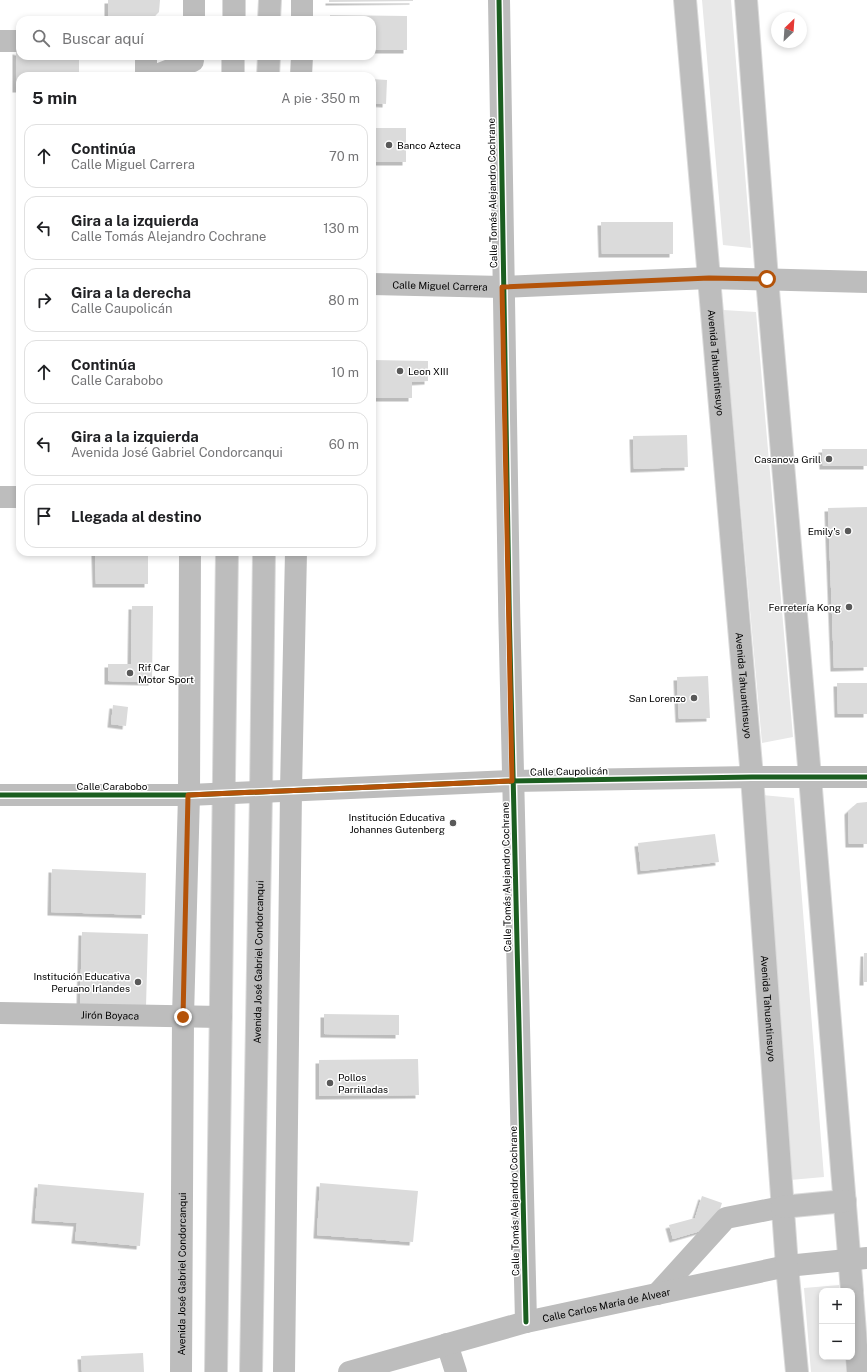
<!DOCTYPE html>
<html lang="es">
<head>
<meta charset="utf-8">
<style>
  :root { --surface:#fff; --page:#f6f6f6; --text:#202124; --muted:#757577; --line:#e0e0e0 }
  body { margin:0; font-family:"Public Sans",sans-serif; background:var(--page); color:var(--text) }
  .controls { position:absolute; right:12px; bottom:12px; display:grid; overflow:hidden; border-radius:8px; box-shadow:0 2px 6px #0003 }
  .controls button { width:36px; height:36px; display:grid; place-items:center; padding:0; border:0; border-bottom:1px solid var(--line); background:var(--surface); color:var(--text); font:20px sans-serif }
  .compass { position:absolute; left:771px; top:12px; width:36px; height:36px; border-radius:50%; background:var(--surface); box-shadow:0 2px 6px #0003; rotate:25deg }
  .stop { position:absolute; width:12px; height:12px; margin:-9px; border:3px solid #b45309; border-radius:50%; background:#fff }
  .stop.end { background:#b45309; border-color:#fff; box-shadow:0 1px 4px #0008 }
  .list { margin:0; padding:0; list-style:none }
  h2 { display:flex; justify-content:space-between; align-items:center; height:52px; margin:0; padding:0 16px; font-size:17px }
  h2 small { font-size:13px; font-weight:400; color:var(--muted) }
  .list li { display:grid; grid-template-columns:26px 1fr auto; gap:12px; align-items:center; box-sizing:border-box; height:64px; margin:0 8px 8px; padding:0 8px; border:1px solid var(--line); border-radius:12px }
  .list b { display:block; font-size:15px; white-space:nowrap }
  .list p { margin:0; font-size:13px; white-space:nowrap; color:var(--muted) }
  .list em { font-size:13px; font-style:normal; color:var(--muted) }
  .icon { flex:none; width:22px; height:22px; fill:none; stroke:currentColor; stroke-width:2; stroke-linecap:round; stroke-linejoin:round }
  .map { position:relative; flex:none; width:867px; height:1372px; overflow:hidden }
  .search { position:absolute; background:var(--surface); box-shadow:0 2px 6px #0003; left:16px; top:16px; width:360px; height:44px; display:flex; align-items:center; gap:10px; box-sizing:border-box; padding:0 14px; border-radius:12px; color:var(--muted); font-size:15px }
  .panel { position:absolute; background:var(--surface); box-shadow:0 2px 6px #0003; left:16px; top:72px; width:360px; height:484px; border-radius:12px }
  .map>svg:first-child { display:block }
  .green { fill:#e8e8e8 }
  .building { fill:#dbdbdb; filter:url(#shadow) }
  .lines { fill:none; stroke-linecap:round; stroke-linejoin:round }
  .major-casing { stroke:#dbdbdb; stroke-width:24 }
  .highway-casing { stroke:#dbdbdb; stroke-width:24 }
  .minor { stroke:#bdbdbd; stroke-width:22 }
  .major { stroke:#bdbdbd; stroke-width:22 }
  .highway { stroke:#bdbdbd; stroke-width:22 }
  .cycleway-casing { stroke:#fff; stroke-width:8 }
  .cycleway { stroke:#1b5e20; stroke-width:5 }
  .route { stroke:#b45309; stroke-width:5 }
  .poi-dot { fill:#595959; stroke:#fff; stroke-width:1.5 }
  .labels { text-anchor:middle; stroke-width:3; stroke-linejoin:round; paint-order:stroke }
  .poi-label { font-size:10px; fill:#000; stroke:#fff; text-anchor:end }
  .street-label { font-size:10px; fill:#000; stroke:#fff }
</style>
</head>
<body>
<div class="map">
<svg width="867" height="1372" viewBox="0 0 867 1372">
  <defs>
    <filter id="shadow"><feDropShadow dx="-3.5" dy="3.5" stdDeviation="0" flood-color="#0004"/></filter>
  </defs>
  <rect width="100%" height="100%" fill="#fff"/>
  <path class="green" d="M702,0H731L751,248L723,245Z
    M723,310L756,312L793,737L762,743Z
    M762,795L794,798L824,1177L790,1180Z
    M839,1285V1291H822V1357H845L846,1372H811L804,1288Z"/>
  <path class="building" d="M108,0H160L159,12L151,20H108Z
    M329,0H413V1L329,2Z
    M330,15L407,16V50H372V20H330Z
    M16,51L20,52V56H79V76H20V89H16Z
    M372,79L387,80L386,104L372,103Z
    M372,128H406V162H372Z
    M372,193L375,194L373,219H372Z
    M601,222H673V254H602Z
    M372,360L428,361V381L412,382V398H372Z
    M687,435L688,467L634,469L633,436Z
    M822,449H867V466H823Z
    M867,507V667L834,668L828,508Z
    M95,552H148V584H96Z
    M132,606H153L152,682L108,681V664H131Z
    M708,676L710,718L679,719L677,677Z
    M837,683H867V714H838Z
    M113,705L128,707L126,726L111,724Z
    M867,802V844H849L848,811L857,803Z
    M715,834L719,862L641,871L638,843Z
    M52,869L146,873L145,915L51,912Z
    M82,932L148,934L146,1007L80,1005Z
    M864,953H867V982H863Z
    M324,1014L399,1015V1035L324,1034Z
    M418,1059L419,1095L319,1096V1060Z
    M320,1183L418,1191L413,1242L317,1235Z
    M38,1184L144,1193L140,1246L75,1240L77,1223L35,1220Z
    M702,1196L722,1203L714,1227L673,1239L669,1225L695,1218Z
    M143,1353L144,1372H82L81,1356Z"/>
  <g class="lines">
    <g class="major-casing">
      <g id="major">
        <path id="s5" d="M685,0L752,777L787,1266L797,1372"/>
        <path d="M746,0L767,279L810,777L852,1291"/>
        <path d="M782,1207L845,1201"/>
        <path d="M852,1293L858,1372"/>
      </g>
    </g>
    <g class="highway-casing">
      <g id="highway">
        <path d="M234,20V0"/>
        <path d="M269,20L270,0"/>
        <path d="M233,76V56"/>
        <path d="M268,76L269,56"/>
        <path d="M216,1372L227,552"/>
        <path id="s6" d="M251,1372L261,793L264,552"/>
      </g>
    </g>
    <g class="minor">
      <path d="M499,0C504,441 515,881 526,1322"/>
      <path d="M194,20V0"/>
      <path d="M302,20V0"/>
      <path d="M0,41H20"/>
      <path d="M146,76V56"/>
      <path d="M154,76L193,61"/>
      <path d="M301,76L302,56"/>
      <path id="s1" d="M372,284L502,287L709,278L867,282"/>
      <path d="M0,497H20"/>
      <path d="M0,795H189L512,781L752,777H867"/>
      <path id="s2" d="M0,1013L221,1017"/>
      <path d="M657,1294L726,1218L782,1207"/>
      <path d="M447,1344L456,1372"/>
      <path id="s3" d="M181,1372L183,1017L189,795L190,552"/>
      <path d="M284,1372L291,790L296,552"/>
      <path id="s4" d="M349,1372L526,1322L787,1266L867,1258"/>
    </g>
    <use href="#major" class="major"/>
    <use href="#highway" class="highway"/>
    <g class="cycleway-casing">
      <path id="cycleway" d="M499,0C504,441 515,881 526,1322
        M0,795H189L512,781L752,777H867"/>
    </g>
    <use href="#cycleway" class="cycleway"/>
  </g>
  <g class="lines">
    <path class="route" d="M183,1017L188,795L512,781L502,287L709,278L767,279"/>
  </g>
  <g class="poi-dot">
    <circle cx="389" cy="145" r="4"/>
    <circle cx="400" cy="371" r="4"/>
    <circle cx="829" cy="459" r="4"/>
    <circle cx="848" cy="531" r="4"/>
    <circle cx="849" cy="607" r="4"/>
    <circle cx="130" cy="673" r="4"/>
    <circle cx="694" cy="698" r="4"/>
    <circle cx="453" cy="823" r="4"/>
    <circle cx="138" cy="982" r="4"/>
    <circle cx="330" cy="1083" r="4"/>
  </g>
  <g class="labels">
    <g class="poi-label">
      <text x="397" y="149" text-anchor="start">Banco Azteca</text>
      <text x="408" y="375" text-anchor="start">Leon XIII</text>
      <text x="821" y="463">Casanova Grill</text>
      <text x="840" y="535">Emily's</text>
      <text x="841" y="611">Ferretería Kong</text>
      <text x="138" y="671" text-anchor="start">Rif Car<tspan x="138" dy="12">Motor Sport</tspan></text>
      <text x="686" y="702">San Lorenzo</text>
      <text x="445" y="821">Institución Educativa<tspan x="445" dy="12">Johannes Gutenberg</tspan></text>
      <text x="130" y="980">Institución Educativa<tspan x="130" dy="12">Peruano Irlandes</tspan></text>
      <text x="338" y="1081" text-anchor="start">Pollos<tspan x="338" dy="12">Parrilladas</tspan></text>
    </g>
    <g class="street-label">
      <text transform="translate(492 193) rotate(-91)" y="4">Calle Tomás Alejandro Cochrane</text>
      <text dy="4" stroke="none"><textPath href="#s1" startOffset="68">Calle Miguel Carrera</textPath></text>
      <text dy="4" stroke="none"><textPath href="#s5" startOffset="364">Avenida Tahuantinsuyo</textPath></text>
      <text dy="4" stroke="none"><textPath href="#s5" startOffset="688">Avenida Tahuantinsuyo</textPath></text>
      <text transform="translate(569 771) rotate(-1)" y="4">Calle Caupolicán</text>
      <text x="112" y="790">Calle Carabobo</text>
      <text transform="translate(506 877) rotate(-91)" y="4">Calle Tomás Alejandro Cochrane</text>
      <text dy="4" stroke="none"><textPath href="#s6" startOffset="410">Avenida José Gabriel Condorcanqui</textPath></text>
      <text dy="4" stroke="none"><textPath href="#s5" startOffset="1012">Avenida Tahuantinsuyo</textPath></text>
      <text dy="4" stroke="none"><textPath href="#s2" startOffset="110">Jirón Boyaca</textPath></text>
      <text transform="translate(514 1201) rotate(-91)" y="4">Calle Tomás Alejandro Cochrane</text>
      <text dy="4" stroke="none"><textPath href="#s3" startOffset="98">Avenida José Gabriel Condorcanqui</textPath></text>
      <text dy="4" stroke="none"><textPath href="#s4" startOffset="266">Calle Carlos María de Alvear</textPath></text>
    </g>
  </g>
</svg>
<div class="controls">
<button>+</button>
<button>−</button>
</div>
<svg class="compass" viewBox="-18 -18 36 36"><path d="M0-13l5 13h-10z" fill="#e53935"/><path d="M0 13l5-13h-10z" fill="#757577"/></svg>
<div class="stop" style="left:767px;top:279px"></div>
<div class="stop end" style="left:183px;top:1017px"></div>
<div class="search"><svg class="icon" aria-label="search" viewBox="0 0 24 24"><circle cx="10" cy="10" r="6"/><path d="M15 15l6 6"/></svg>Buscar aquí</div>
<section class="panel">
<h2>5 min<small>A pie · 350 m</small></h2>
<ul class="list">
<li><svg class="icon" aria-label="ahead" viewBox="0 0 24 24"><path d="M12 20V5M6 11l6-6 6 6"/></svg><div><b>Continúa</b><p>Calle Miguel Carrera</p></div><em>70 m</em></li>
<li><svg class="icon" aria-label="left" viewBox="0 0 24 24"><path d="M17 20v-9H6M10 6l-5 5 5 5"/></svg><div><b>Gira a la izquierda</b><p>Calle Tomás Alejandro Cochrane</p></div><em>130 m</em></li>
<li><svg class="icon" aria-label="right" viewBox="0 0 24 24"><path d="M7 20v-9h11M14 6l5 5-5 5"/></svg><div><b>Gira a la derecha</b><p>Calle Caupolicán</p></div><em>80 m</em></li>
<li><svg class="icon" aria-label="ahead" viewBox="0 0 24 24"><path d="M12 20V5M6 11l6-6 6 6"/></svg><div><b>Continúa</b><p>Calle Carabobo</p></div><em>10 m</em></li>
<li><svg class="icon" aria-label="left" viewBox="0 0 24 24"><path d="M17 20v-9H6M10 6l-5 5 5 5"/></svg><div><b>Gira a la izquierda</b><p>Avenida José Gabriel Condorcanqui</p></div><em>60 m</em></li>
<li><svg class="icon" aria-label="arrive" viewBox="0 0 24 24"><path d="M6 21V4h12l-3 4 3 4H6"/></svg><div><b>Llegada al destino</b></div></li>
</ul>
</section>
</div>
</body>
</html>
